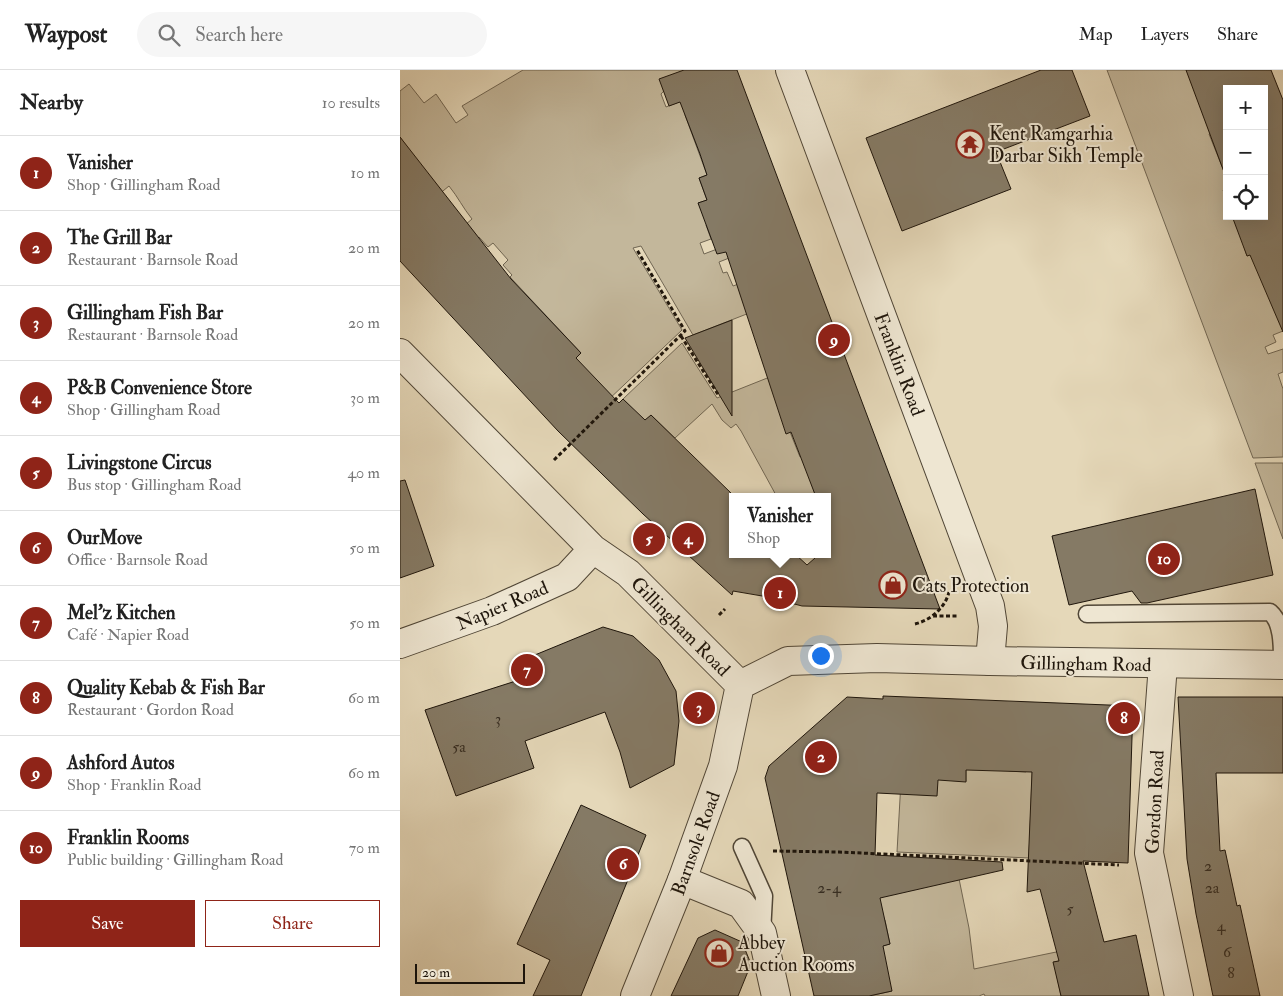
<!DOCTYPE html>
<html lang="en">
<head>
<meta charset="utf-8">
<style>
  :root { --surface:#fff; --page:#f6f6f6; --text:#222; --muted:#767676; --line:#e0e0e0; --accent:#8f2418 }
  body { margin:0; font-family:"IM FELL Double Pica",serif; background:var(--page); color:var(--text) }
  .controls { position:absolute; right:15px; top:15px; display:grid; overflow:hidden; border-radius:0px; box-shadow:0 5px 20px #0002 }
  .controls button { width:45px; height:45px; display:grid; place-items:center; padding:0; border:0; border-bottom:1px solid var(--line); background:var(--surface); color:var(--text); font:25px sans-serif }
  .scale { position:absolute; left:15px; bottom:12px; width:110px; box-sizing:border-box; padding-left:5px; border:2px solid #1e150b; border-top:0; font-size:14px; line-height:18px; white-space:nowrap; color:#1e150b; -webkit-text-stroke:4px #eee6d2; paint-order:stroke }
  .you { position:absolute; left:420px; top:585px; width:18px; height:18px; margin:-12px; border:4px solid #fff; border-radius:50%; background:#1a73e8; box-shadow:0 0 0 8px #1a73e833 }
  .badge { display:grid; place-items:center; width:32px; height:32px; border-radius:50%; background:var(--accent); color:#fff; font-size:16px; font-weight:700 }
  .pin { position:absolute; translate:-50% -50%; border:2px solid #fff; box-shadow:0 1px 5px #0006 }
  .popup { position:absolute; left:329px; top:423px; width:102px; height:65px; box-sizing:border-box; display:grid; place-content:center; border-radius:0px; background:var(--surface); filter:drop-shadow(0 1px 4px #0005); font-size:16px; white-space:nowrap; color:var(--muted) }
  .popup b { font-size:19px; color:var(--text) }
  .popup::after { content:''; position:absolute; left:50%; top:100%; margin-left:-10px; border:10px solid transparent; border-top-color:var(--surface) }
  .list { margin:0; padding:0; list-style:none }
  h2 { display:flex; justify-content:space-between; align-items:center; height:65px; margin:0; padding:0 20px; font-size:21px }
  h2 small { font-size:16px; font-weight:400; color:var(--muted) }
  .list li { display:grid; grid-template-columns:32px 1fr auto; gap:15px; align-items:center; box-sizing:border-box; height:75px; padding:0 20px; border-top:1px solid var(--line) }
  .list b { display:block; font-size:19px; white-space:nowrap }
  .list p { margin:0; font-size:16px; white-space:nowrap; color:var(--muted) }
  .list em { font-size:16px; font-style:normal; color:var(--muted) }
  .actions { display:flex; gap:10px; padding:15px 20px }
  .actions a { flex:1; padding:11px 0; border:1px solid var(--accent); border-radius:0px; text-align:center; font-size:18px; color:var(--accent) }
  .actions .main { background:var(--accent); color:#fff }
  .icon { flex:none; width:28px; height:28px; fill:none; stroke:currentColor; stroke-width:2; stroke-linecap:round; stroke-linejoin:round }
  .map { position:relative; flex:none; width:883px; height:926px; overflow:hidden }
  header { display:flex; align-items:center; gap:30px; box-sizing:border-box; height:70px; padding:0 25px; background:var(--surface); border-bottom:1px solid var(--line) }
  header strong { font-size:24px }
  nav { display:flex; gap:28px; margin-inline-start:auto; font-size:18px }
  .search { width:350px; height:45px; background:var(--page); display:flex; align-items:center; gap:12px; box-sizing:border-box; padding:0 18px; border-radius:28px; color:var(--muted); font-size:19px }
  main { display:flex }
  aside { flex:1; background:var(--surface) }
  .map>svg:first-child { display:block }
  .green { fill:#c3b79b; stroke:#706653 }
  .building { fill:#857a65; stroke:#1e150b }
  .lines { fill:none; stroke-linecap:round; stroke-linejoin:round }
  .service-casing { stroke:#504636; stroke-width:19 }
  .minor-casing { stroke:#504636; stroke-width:30 }
  .tertiary-casing { stroke:#504636; stroke-width:30 }
  .path { stroke:#1e150b; stroke-width:3; stroke-dasharray:4 2.5; stroke-linecap:butt }
  .service { stroke:#eee6d2; stroke-width:16 }
  .minor { stroke:#eee6d2; stroke-width:28 }
  .tertiary { stroke:#eee6d2; stroke-width:28 }
  .labels { text-anchor:middle; stroke-width:4; stroke-linejoin:round; paint-order:stroke }
  .number-label { font-size:16px; fill:#382e22 }
  .poi-label { font-size:19px; fill:#1e150b; stroke:#eee6d2; text-anchor:start }
  .street-label { font-size:19px; fill:#1e150b; stroke:#eee6d2 }
</style>
</head>
<body>
<header>
<strong>Waypost</strong>
<div class="search"><svg class="icon" aria-label="search" viewBox="0 0 24 24"><circle cx="10" cy="10" r="6"/><path d="M15 15l6 6"/></svg>Search here</div>
<nav><a>Map</a><a>Layers</a><a>Share</a></nav>
</header>
<main>
<aside>
<h2>Nearby<small>10 results</small></h2>
<ul class="list">
<li><span class="badge">1</span><div><b>Vanisher</b><p>Shop · Gillingham Road</p></div><em>10 m</em></li>
<li><span class="badge">2</span><div><b>The Grill Bar</b><p>Restaurant · Barnsole Road</p></div><em>20 m</em></li>
<li><span class="badge">3</span><div><b>Gillingham Fish Bar</b><p>Restaurant · Barnsole Road</p></div><em>20 m</em></li>
<li><span class="badge">4</span><div><b>P&amp;B Convenience Store</b><p>Shop · Gillingham Road</p></div><em>30 m</em></li>
<li><span class="badge">5</span><div><b>Livingstone Circus</b><p>Bus stop · Gillingham Road</p></div><em>40 m</em></li>
<li><span class="badge">6</span><div><b>OurMove</b><p>Office · Barnsole Road</p></div><em>50 m</em></li>
<li><span class="badge">7</span><div><b>Mel'z Kitchen</b><p>Café · Napier Road</p></div><em>50 m</em></li>
<li><span class="badge">8</span><div><b>Quality Kebab &amp; Fish Bar</b><p>Restaurant · Gordon Road</p></div><em>60 m</em></li>
<li><span class="badge">9</span><div><b>Ashford Autos</b><p>Shop · Franklin Road</p></div><em>60 m</em></li>
<li><span class="badge">10</span><div><b>Franklin Rooms</b><p>Public building · Gillingham Road</p></div><em>70 m</em></li>
</ul>
<div class="actions"><a class="main">Save</a><a>Share</a></div>
</aside>
<div class="map">
<svg width="883" height="926" viewBox="0 0 883 926">
  <rect width="100%" height="100%" fill="#e5d8b9"/>
  <filter id="stains"><feTurbulence type="fractalNoise" baseFrequency=".004" numOctaves="4"/><feColorMatrix values="0 0 0 0 .2 0 0 0 0 .09 0 0 0 0 .02 0 0 0 .5 -.17"/></filter>
  <radialGradient id="worn" r=".72"><stop offset=".6" stop-color="#630" stop-opacity="0"/><stop offset="1" stop-color="#630" stop-opacity=".3"/></radialGradient>
  <path class="green" d="M123,0H284L261,24L266,37L299,24L285,45L307,105L299,108L307,130L298,133L329,146L306,155L311,169L300,173L304,184L354,165L342,183L319,192L323,203L327,202L333,216L352,209L362,238L293,265L241,176L233,178L282,260L206,332L159,305L181,283L110,207L112,205L103,195L108,190L93,173L88,177L79,167L72,173L43,174L72,149C63,138 58,127 49,116L15,144V88L0,67V21L9,14L24,33L36,24L56,53L68,45L62,36Z
    M707,0H787L827,57L809,64L825,104H827V119L823,120L827,130V146H864L872,140L844,177L847,186L854,184L883,261L873,265L876,272L865,277L868,284L883,279V302L878,304L883,319V387L853,388Z
    M282,273L317,328L400,295L390,362L400,387L403,386L416,427H377L341,361L336,354L331,358L322,350L312,334L275,368L251,345L228,368L233,339L223,329Z
    M855,393H883V469Z
    M633,677L629,788L497,782L501,711L539,678L566,711V689L610,701L626,702Z
    M555,789L569,858L574,899L690,875L692,883L654,892L661,926H585L584,924L579,926H469L492,921L454,882L490,874L485,850L442,846Z"/>
  <path class="building" d="M284,0H337L540,539L402,536L368,527L333,521L332,525L243,444L158,361L0,191V67L111,209L181,283L176,288L197,310L219,333L223,329L245,350L251,345L332,424V484H395L407,495L415,488L413,484H428V427H416L391,362L386,364L326,182L317,184L298,133L307,130L299,108L307,105L300,84L280,32L269,36L259,9Z
    M641,0H672L690,46L596,82L611,119L502,161L466,68Z
    M786,0H871L883,30V262L850,185L847,186L832,146H864V19H827V110Z
    M332,250V346L285,268Z
    M5,410L34,496L0,508V411Z
    M855,419L873,505L747,533H741L732,521L669,535L652,466Z
    M203,557L233,566L259,590L276,621L279,651L274,695L230,718L220,682L205,642L125,671L134,698L56,726L25,640L119,610L113,594Z
    M483,626L733,636L728,793L683,791L704,872L736,865L749,926H661L653,892L659,891L640,819L627,822L632,702L566,700V712L538,710L537,726L477,723L475,785L602,792L603,800L480,828L490,874L483,876L492,921L469,926H414L365,708L369,696L447,627L483,629Z
    M778,627H883V703H816L820,781L825,780L837,836L840,835L860,926H813L796,844L787,789Z
    M181,735L246,765L181,926H133L150,890L117,874Z
    M315,860L342,872L351,894L338,926H271L298,868Z"/>
  <g class="lines">
    <g class="service-casing">
      <path id="service" d="M687,544L870,542C883,553 882,578 882,595
        M342,777L364,826L362,863"/>
    </g>
    <g class="minor-casing">
      <path id="minor" d="M390,0L590,536L593,556L590,591
        M763,594L749,783L779,926
        M282,810L341,834L362,863L376,926"/>
    </g>
    <g class="tertiary-casing">
      <path id="tertiary" d="M0,283L193,479L228,503L340,615
        M0,574L92,541L167,507L193,479
        M340,615L388,591L477,588L590,591L883,595
        M235,926L282,810L323,696L340,615"/>
    </g>
    <path class="path" d="M281,266L319,326
      M154,390L285,261L237,180
      M319,545L325,539
      M533,546H559
      M515,554C531,550 545,538 549,522
      M373,781L439,782L719,795"/>
    <use href="#service" class="service"/>
    <use href="#minor" class="minor"/>
    <use href="#tertiary" class="tertiary"/>
  </g>
  <defs>
    <g id="temple-ring" transform="scale(1.4375)"><circle r="9.5" fill="#eee6d2" stroke="#8f2418" stroke-width="1.5"/><path d="M0-6L5-2H3V0L6.5 2.5H4V6H1.5V3h-3V6H-4V2.5H-6.5L-3 0V-2H-5Z" fill="#8f2418"/></g>
    <g id="shop-ring" transform="scale(1.4375)"><circle r="9.5" fill="#eee6d2" stroke="#8f2418" stroke-width="1.5"/><path d="M-5-2.5h2.3a2.7 3.5 0 0 1 5.4 0H5L5.5 6h-11ZM-1.5-2.5h3a1.5 2.3 0 0 0-3 0Z" fill="#8f2418"/></g>
  </defs>
  <g fill-rule="evenodd">
    <use href="#temple-ring" x="570" y="74"/>
    <use href="#shop-ring" x="493" y="515"/>
    <use href="#shop-ring" x="319" y="883"/>
  </g>
  <g class="labels">
    <g class="number-label">
      <text x="98" y="654">3</text>
      <text x="59" y="682">5a</text>
      <text x="808" y="801">2</text>
      <text x="429" y="823">2-4</text>
      <text x="812" y="823">2a</text>
      <text x="670" y="844">5</text>
      <text x="821" y="861">4</text>
      <text x="827" y="887">6</text>
      <text x="831" y="908">8</text>
    </g>
    <g class="poi-label">
      <text x="589" y="70">Kent Ramgarhia<tspan x="589" dy="22">Darbar Sikh Temple</tspan></text>
      <text x="512" y="522">Cats Protection</text>
      <text x="338" y="879">Abbey<tspan x="338" dy="22">Auction Rooms</tspan></text>
    </g>
    <g class="street-label">
      <text transform="translate(500 294) rotate(69)" y="7">Franklin Road</text>
      <text transform="translate(102 535) rotate(-23)" y="7">Napier Road</text>
      <text transform="translate(281 556) rotate(45)" y="7">Gillingham Road</text>
      <text transform="translate(686 593) rotate(1)" y="7">Gillingham Road</text>
      <text transform="translate(754 732) rotate(-87)" y="7">Gordon Road</text>
      <text transform="translate(295 773) rotate(-70)" y="7">Barnsole Road</text>
    </g>
  </g>
  <rect width="100%" height="100%" filter="url(#stains)"/>
  <rect width="100%" height="100%" fill="url(#worn)"/>
</svg>
<div class="controls">
<button>+</button>
<button>−</button>
<button><svg class="icon" aria-label="locate" viewBox="0 0 24 24"><circle cx="12" cy="12" r="6"/><path d="M12 2v4M12 18v4M2 12h4M18 12h4"/></svg></button>
</div>
<div class="scale">20 m</div>
<div class="you"></div>
<div class="pin badge" style="left:380px;top:523px">1</div>
<div class="popup"><b>Vanisher</b>Shop</div>
<div class="pin badge" style="left:421px;top:687px">2</div>
<div class="pin badge" style="left:299px;top:638px">3</div>
<div class="pin badge" style="left:288px;top:469px">4</div>
<div class="pin badge" style="left:249px;top:469px">5</div>
<div class="pin badge" style="left:223px;top:794px">6</div>
<div class="pin badge" style="left:127px;top:600px">7</div>
<div class="pin badge" style="left:724px;top:648px">8</div>
<div class="pin badge" style="left:434px;top:270px">9</div>
<div class="pin badge" style="left:764px;top:489px">10</div>
</div>
</main>
</body>
</html>
